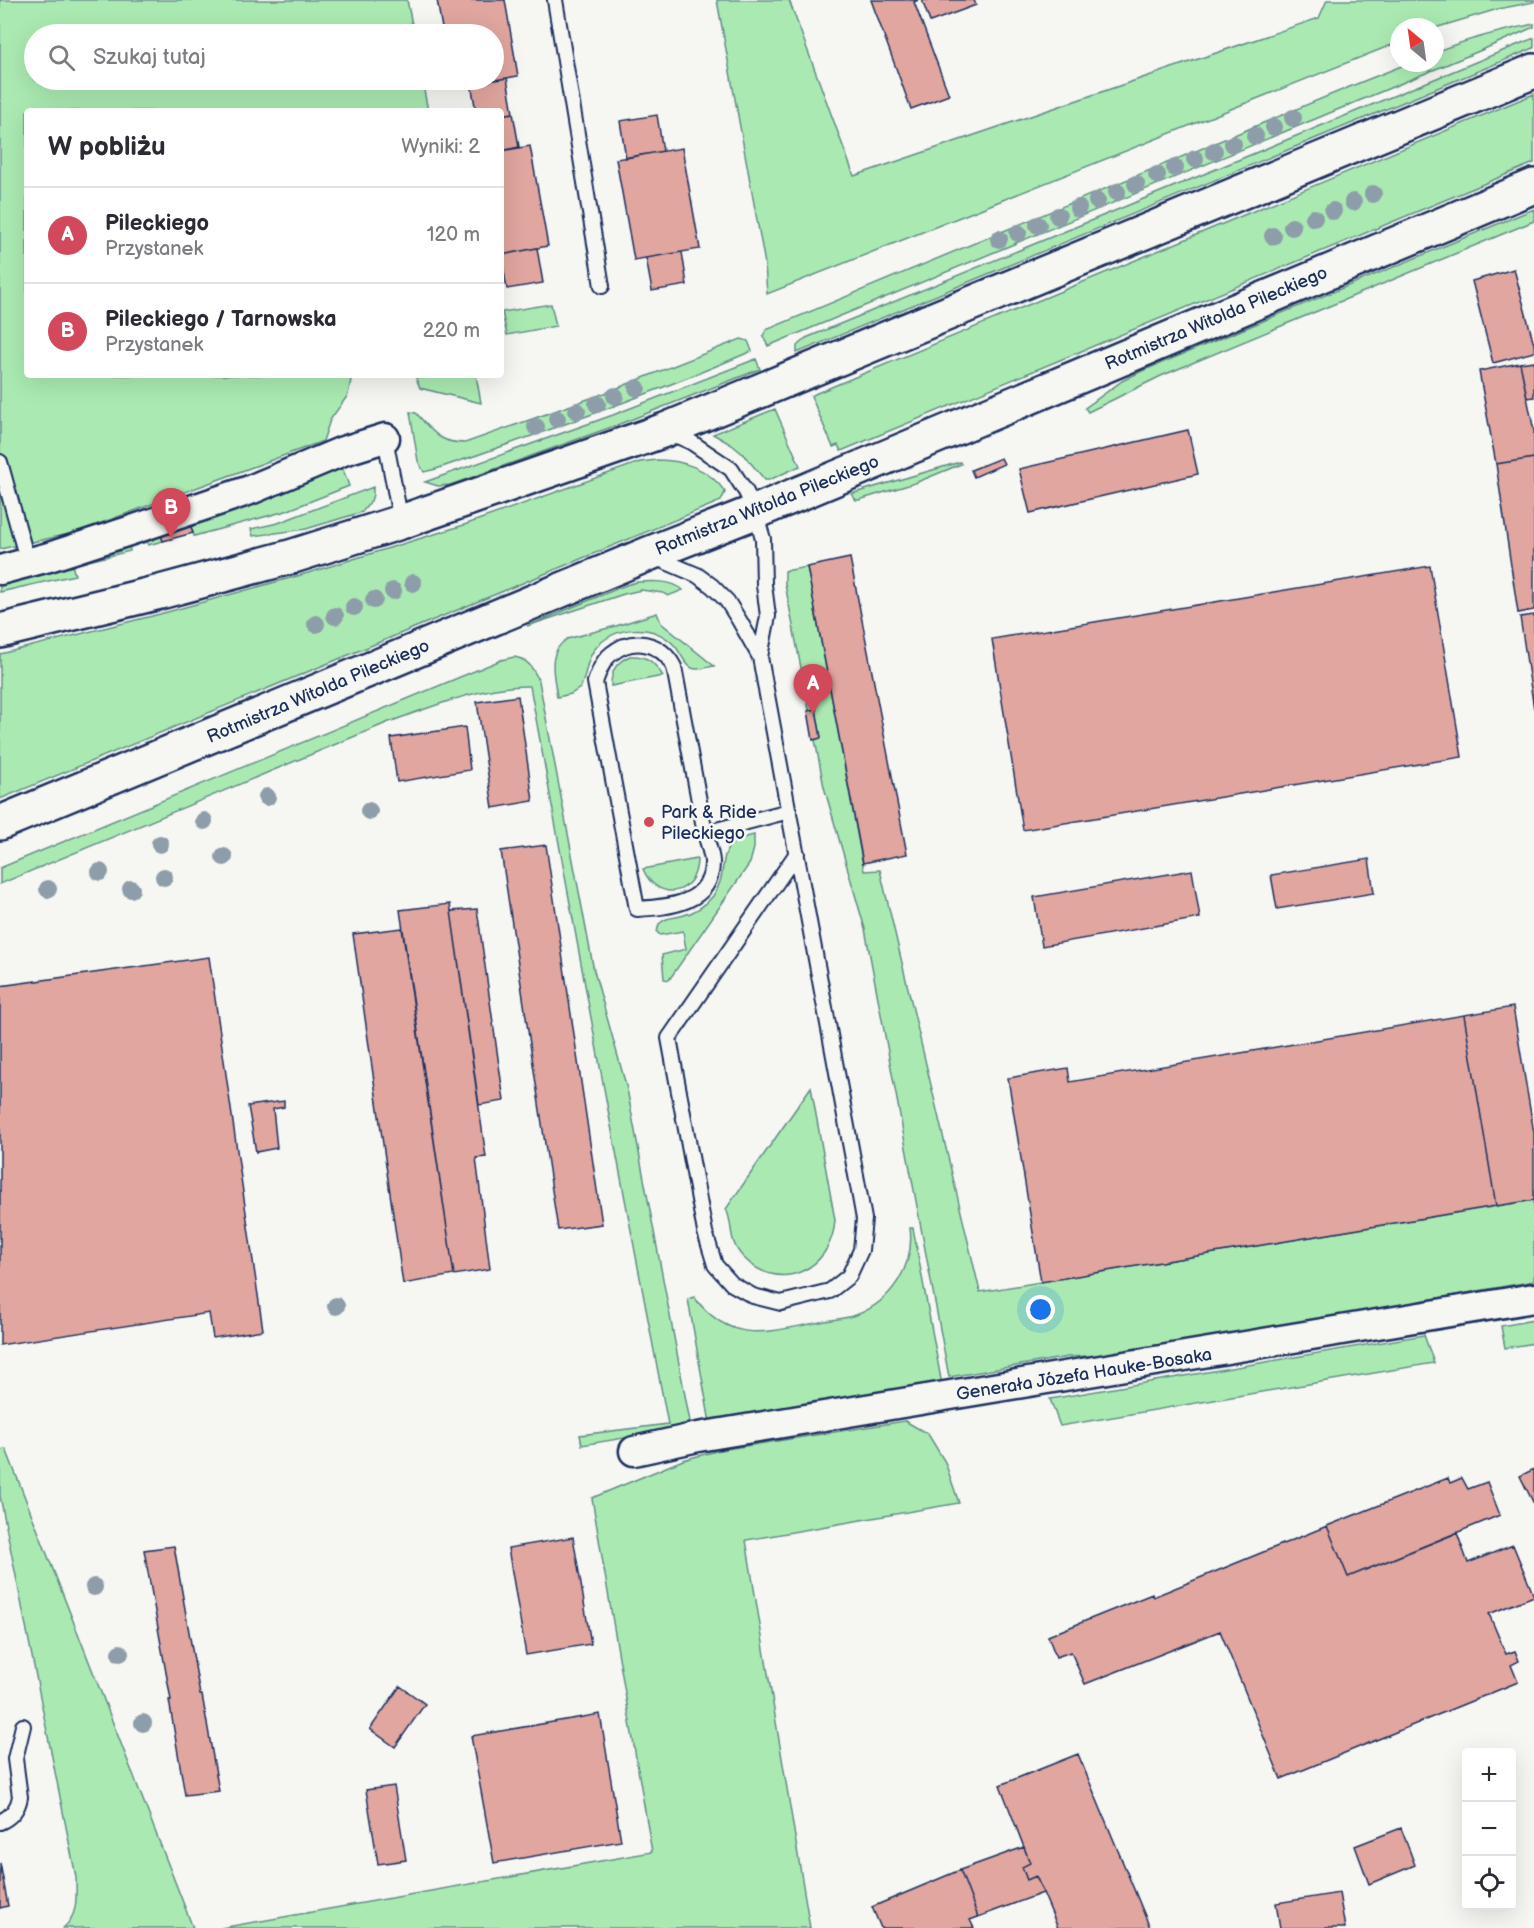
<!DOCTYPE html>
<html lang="pl">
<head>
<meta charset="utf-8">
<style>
  :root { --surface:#fff; --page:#f7f7f7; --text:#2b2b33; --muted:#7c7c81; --line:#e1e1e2; --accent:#d1495b }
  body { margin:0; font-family:"Balsamiq Sans",sans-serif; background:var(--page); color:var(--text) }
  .controls { position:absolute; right:18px; bottom:18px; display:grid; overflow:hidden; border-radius:6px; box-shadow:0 6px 24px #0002 }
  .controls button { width:54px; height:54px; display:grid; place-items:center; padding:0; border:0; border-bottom:2px solid var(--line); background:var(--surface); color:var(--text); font:30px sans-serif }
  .compass { position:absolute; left:1390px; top:18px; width:54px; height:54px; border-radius:50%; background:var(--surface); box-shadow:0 6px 24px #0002; rotate:331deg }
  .you { position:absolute; left:1041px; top:1310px; width:21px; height:21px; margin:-15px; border:4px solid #fff; border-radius:50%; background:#1a73e8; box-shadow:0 0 0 9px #1a73e833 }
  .badge { display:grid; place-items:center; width:39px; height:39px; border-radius:50%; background:var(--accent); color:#fff; font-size:20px; font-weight:700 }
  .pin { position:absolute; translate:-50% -50px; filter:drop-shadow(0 2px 3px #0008) }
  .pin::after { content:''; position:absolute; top:32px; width:21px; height:18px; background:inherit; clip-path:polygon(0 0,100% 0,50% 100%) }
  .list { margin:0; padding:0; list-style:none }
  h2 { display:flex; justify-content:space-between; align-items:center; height:78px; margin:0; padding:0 24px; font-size:26px }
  h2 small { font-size:20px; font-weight:400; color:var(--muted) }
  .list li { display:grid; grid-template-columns:39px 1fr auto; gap:18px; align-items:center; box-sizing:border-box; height:96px; padding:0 24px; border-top:2px solid var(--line) }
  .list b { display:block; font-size:22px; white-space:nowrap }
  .list p { margin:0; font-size:20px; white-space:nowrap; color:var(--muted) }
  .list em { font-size:20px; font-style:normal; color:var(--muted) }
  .icon { flex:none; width:33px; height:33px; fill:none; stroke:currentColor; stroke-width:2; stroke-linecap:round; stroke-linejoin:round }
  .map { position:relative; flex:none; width:1534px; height:1928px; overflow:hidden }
  .search { position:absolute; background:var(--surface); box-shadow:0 6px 24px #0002; left:24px; top:24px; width:480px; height:66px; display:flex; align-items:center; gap:15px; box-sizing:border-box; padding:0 21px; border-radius:33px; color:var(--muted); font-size:22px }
  .panel { position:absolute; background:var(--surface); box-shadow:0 6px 24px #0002; left:24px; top:108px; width:480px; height:270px; border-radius:6px }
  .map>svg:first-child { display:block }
  .green { fill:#aaeab2; stroke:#628c88; stroke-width:1.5 }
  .building { fill:#e0a69f; stroke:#1b2f5e; stroke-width:1.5 }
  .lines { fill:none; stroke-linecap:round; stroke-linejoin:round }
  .lane-casing { stroke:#1b2f5e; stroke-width:18 }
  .street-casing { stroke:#1b2f5e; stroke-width:33 }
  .secondary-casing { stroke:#1b2f5e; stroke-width:38 }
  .lane { stroke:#f6f6f2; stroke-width:14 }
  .street { stroke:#f6f6f2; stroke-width:28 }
  .secondary { stroke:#f6f6f2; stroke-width:33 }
  .tree { fill:#8e9daa }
  .poi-dot { fill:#d1495b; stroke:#f6f6f2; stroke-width:2 }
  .labels { text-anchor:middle; stroke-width:5; stroke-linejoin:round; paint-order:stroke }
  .street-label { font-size:18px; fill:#1b2f5e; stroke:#f6f6f2 }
  .poi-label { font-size:18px; fill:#1b2f5e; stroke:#f6f6f2; text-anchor:start }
</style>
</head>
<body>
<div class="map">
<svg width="1534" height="1928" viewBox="0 0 1534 1928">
  <rect width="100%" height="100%" fill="#f6f6f2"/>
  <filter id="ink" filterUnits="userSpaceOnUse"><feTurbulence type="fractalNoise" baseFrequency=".0167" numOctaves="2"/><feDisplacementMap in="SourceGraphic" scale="12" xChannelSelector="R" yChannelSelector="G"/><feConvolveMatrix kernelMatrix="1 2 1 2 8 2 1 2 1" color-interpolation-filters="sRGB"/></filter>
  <g filter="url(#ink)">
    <path class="green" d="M0,0H407L414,34H34V80H422L428,111H27V375H352L348,395L330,420L323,441L74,533L0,549Z
      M717,0H789L854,176L1319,18L1327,0H1534V2L1498,9L1435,28L1399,27V42L767,294L765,264Z
      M1534,24V27L1484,49L768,346L763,336L766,330L1359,83L1409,63H1435V52C1467,39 1500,31 1534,24Z
      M1534,38V48L797,353V346L806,338Z
      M1534,94V163L841,451L838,445L833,447L811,396L817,393Z
      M1534,209V221L1161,376L1088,412L1085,408L1122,381L1142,371Z
      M551,304L556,326L507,335L502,312Z
      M741,339L748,341L752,351C649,395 543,433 436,469L424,472L418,461L410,412L416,413C433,431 438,443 465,443L605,393Z
      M756,359L760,369L617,425L450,485L438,486L425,482L613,415Z
      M415,375H476L481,403L420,388Z
      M775,409L800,466L769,480H765L744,455L732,445L713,434Z
      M657,460C683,460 710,469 725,492L721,501L0,799V654L160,614L308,573L464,525L640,462Z
      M960,462L961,464L915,483L859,500H856L851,494Z
      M341,464L349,486L286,511L194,536L190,524L161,532L163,541L148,545L145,536Z
      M373,487V495L371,501L362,512L306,529L253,536L251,529L278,523Z
      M128,540L130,551L72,565L75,575L0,592V580Z
      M807,567L864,871L880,870L980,1292L1534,1200V1281L1123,1354L1068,1357L949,1377L865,929L824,787L815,740L821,737L816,709L809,710L785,584V571Z
      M637,582C652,581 672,580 683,590L668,596L663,593L641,590L624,594L527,626L626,585Z
      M657,613L661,623L714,666C707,667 699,671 692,668C684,664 681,653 675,646C653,622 614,625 594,650C585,662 587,676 580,688L571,694L557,697C554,675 546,653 567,639L616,626Z
      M630,656C647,655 654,662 663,676L611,686C611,671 616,662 630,656Z
      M514,657C529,659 533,669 539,681L594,971L627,1089L691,1427L582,1445L580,1435L668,1424L608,1110L530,686C485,685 431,707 389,722L0,884V868L501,660Z
      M754,835V848L750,863L669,980L664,979L662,955L686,949L683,931L660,935L657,932L659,924C666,917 673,918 681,916C694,913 705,906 713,896C733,868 709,844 754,835Z
      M697,859C697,896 657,903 643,869Z
      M811,1087L835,1220C832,1270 779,1295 743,1257C727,1240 734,1225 726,1209Z
      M910,1228H913L942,1385L710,1423L688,1299L694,1297C730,1344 764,1333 815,1323C828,1320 843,1319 856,1315C891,1302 915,1266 910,1228Z
      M1534,1320V1343L1505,1348L1501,1326Z
      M1424,1335L1434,1363L1060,1426L1050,1399Z
      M905,1421L928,1434L945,1462L959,1503L746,1540L810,1928H221L652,1852L592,1498L683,1460L720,1450Z
      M6,1449L193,1928H63C79,1915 76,1896 76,1877L0,1496V1450Z"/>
    <path class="building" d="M437,0H505L518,76L453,87L451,80H494V34H443Z
      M871,0H918L914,2L949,95L911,109Z
      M922,0H974L976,5L930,22Z
      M507,78L513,113L501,115V111H476L471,84Z
      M513,113L519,147L501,151V115Z
      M657,115L663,151L626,158L620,121Z
      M530,146L548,246L501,255V151Z
      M682,148L700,249L634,260L616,159Z
      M537,248L543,283L507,289L501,255Z
      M682,252L687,285L652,291L646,258Z
      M1514,269L1534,344V352L1493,363L1472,281Z
      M1534,361V397L1527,398L1520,363Z
      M1520,363L1534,431V458L1496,464L1479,371Z
      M1188,430L1198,474L1030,513L1019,469Z
      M1001,458L1004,464L974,477L971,470Z
      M1534,458V610L1518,613L1496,464Z
      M190,524L193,533L163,541L160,532Z
      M850,558L907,854L863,863L807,567Z
      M1430,566L1462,757L1023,830L992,639Z
      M1534,615V709L1520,617Z
      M518,696L533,801L493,808L477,702Z
      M816,709L821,738L813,740L808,711Z
      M465,727L470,770L397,782L391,738Z
      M546,845L602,1224L558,1230L501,851Z
      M1369,859L1374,893L1277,909L1271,875Z
      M1192,870L1200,918L1042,946L1034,897Z
      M450,904L486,1157L476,1158L490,1269L454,1275L400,910Z
      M477,909L504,1101L479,1105L451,911Z
      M402,928L454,1275L403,1284L353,934Z
      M209,957L263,1330L213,1338L209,1313L0,1345V986Z
      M1513,1007L1534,1133V1200L1496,1206L1464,1015Z
      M1464,1015L1496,1206L1041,1282L1008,1078L1068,1068L1070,1082Z
      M284,1101V1107L273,1109L277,1148L256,1152L248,1106Z
      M1534,1469V1504L1520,1476Z
      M1448,1478L1450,1483L1462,1478L1468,1489L1487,1482L1500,1515L1348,1577L1327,1526Z
      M1327,1526L1348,1577L1457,1533L1468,1563L1513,1545L1534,1596L1489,1614L1506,1654L1515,1651L1519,1661L1511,1665L1518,1682L1281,1779L1220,1631L1085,1684L1071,1652L1056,1657L1048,1636L1152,1594L1153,1597Z
      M573,1537L591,1644L526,1655L508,1548Z
      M174,1546L200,1695H202L219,1791L185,1795L169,1700H171L144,1550Z
      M400,1686L425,1704L395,1747L370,1729Z
      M600,1714L621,1841L494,1863L471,1736Z
      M1078,1754L1150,1928H1058L1036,1876L1027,1880L1022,1867L1030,1863L1000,1785Z
      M394,1786L406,1860L378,1864L366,1790Z
      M1401,1828L1415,1865L1369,1884L1355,1846Z
      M1024,1847L1030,1863L1022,1867L1027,1880L1036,1876L1043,1893L978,1917L960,1870Z
      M0,1863L8,1906L0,1908Z
      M960,1870L978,1917L970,1920L974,1928H881L872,1907Z
      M1339,1893L1345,1928H1280L1276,1903Z"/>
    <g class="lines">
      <g class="lane-casing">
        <path id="lane" d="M555,0L602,286
          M671,433L691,442L731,469L746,492L755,512L763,539L764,585L768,616L760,657
          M385,438L401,522
          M0,462L28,563
          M652,556L697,575L712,586L727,601L739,620L760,657L858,1186L864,1219L861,1250L849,1276L830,1291L781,1303L753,1296L732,1284L715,1265L705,1232L669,1038L797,853
          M705,833L674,667C661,642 633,636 611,654C602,661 599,672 595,682L637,909C669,907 713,904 712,861C711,852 707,841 705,833L789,811
          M0,1822C11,1817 18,1809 20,1797L15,1759L23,1726"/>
      </g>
      <g class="street-casing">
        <path id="street" d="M0,570L49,557L135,529L250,490L343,451L385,438
          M634,1451L698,1437L1534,1298"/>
      </g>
      <g class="secondary-casing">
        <path id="secondary" d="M0,631L160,592L290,557L401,522L665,430L1534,71
          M0,823L648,554L755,512L1534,186"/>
      </g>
      <use href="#lane" class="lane"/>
      <use href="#street" class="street"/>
      <use href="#secondary" class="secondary"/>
    </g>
    <g class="tree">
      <circle cx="1293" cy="118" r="9"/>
      <circle cx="1274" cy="127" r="9"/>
      <circle cx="1255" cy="136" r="9"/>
      <circle cx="1233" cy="144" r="9"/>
      <circle cx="1214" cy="151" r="9"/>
      <circle cx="1195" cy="159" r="9"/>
      <circle cx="1175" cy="168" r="9"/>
      <circle cx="1157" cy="175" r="9"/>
      <circle cx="1136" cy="184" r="9"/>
      <circle cx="1117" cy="192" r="9"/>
      <circle cx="1373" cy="194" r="9"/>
      <circle cx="1097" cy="201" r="9"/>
      <circle cx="1353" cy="202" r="9"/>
      <circle cx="1078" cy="208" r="9"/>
      <circle cx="1333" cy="211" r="9"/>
      <circle cx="1058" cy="216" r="9"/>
      <circle cx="1314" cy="218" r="9"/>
      <circle cx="1038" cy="225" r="9"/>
      <circle cx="1292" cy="227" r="9"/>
      <circle cx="1018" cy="233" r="9"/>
      <circle cx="1273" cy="236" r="9"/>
      <circle cx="999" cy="239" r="9"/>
      <circle cx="637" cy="388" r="9"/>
      <circle cx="615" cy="396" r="9"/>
      <circle cx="597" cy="404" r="9"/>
      <circle cx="577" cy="411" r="9"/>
      <circle cx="557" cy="419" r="9"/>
      <circle cx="536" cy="427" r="9"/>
      <circle cx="413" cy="583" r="9"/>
      <circle cx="393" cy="591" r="9"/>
      <circle cx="374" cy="600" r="9"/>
      <circle cx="354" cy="607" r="9"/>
      <circle cx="335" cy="616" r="9"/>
      <circle cx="316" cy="624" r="9"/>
      <circle cx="267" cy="797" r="9"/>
      <circle cx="369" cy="811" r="9"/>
      <circle cx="204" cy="821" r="9"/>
      <circle cx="160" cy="844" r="9"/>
      <circle cx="224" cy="857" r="9"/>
      <circle cx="100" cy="872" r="9"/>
      <circle cx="164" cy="877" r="9"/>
      <circle cx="48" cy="889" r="9"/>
      <circle cx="131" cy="889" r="9"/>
      <circle cx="336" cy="1306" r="9"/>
      <circle cx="94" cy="1587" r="9"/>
      <circle cx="120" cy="1653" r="9"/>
      <circle cx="143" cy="1723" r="9"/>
    </g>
  </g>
  <circle class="poi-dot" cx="649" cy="822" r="6"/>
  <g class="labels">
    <g class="street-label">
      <text transform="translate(1216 318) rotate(-23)" y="6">Rotmistrza Witolda Pileckiego</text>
      <text transform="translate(767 505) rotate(-22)" y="6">Rotmistrza Witolda Pileckiego</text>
      <text transform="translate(318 691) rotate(-23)" y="6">Rotmistrza Witolda Pileckiego</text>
      <text transform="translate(1084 1374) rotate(-9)" y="6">Generała Józefa Hauke-Bosaka</text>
    </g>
    <g class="poi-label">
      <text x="661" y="818">Park &amp; Ride<tspan x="661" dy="21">Pileckiego</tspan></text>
    </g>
  </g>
</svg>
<div class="controls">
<button>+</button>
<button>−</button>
<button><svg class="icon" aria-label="locate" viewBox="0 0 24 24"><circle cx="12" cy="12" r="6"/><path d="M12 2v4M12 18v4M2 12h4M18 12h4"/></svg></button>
</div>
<svg class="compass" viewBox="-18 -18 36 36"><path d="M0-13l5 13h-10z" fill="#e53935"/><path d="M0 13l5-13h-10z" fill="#7c7c81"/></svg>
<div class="you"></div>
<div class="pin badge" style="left:813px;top:714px">A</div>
<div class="pin badge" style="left:171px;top:538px">B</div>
<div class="search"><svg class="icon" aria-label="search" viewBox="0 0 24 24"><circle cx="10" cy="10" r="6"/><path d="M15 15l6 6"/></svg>Szukaj tutaj</div>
<section class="panel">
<h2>W pobliżu<small>Wyniki: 2</small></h2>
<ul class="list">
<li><span class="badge">A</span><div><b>Pileckiego</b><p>Przystanek</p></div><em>120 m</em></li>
<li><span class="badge">B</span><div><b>Pileckiego / Tarnowska</b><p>Przystanek</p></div><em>220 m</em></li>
</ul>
</section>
</div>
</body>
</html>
